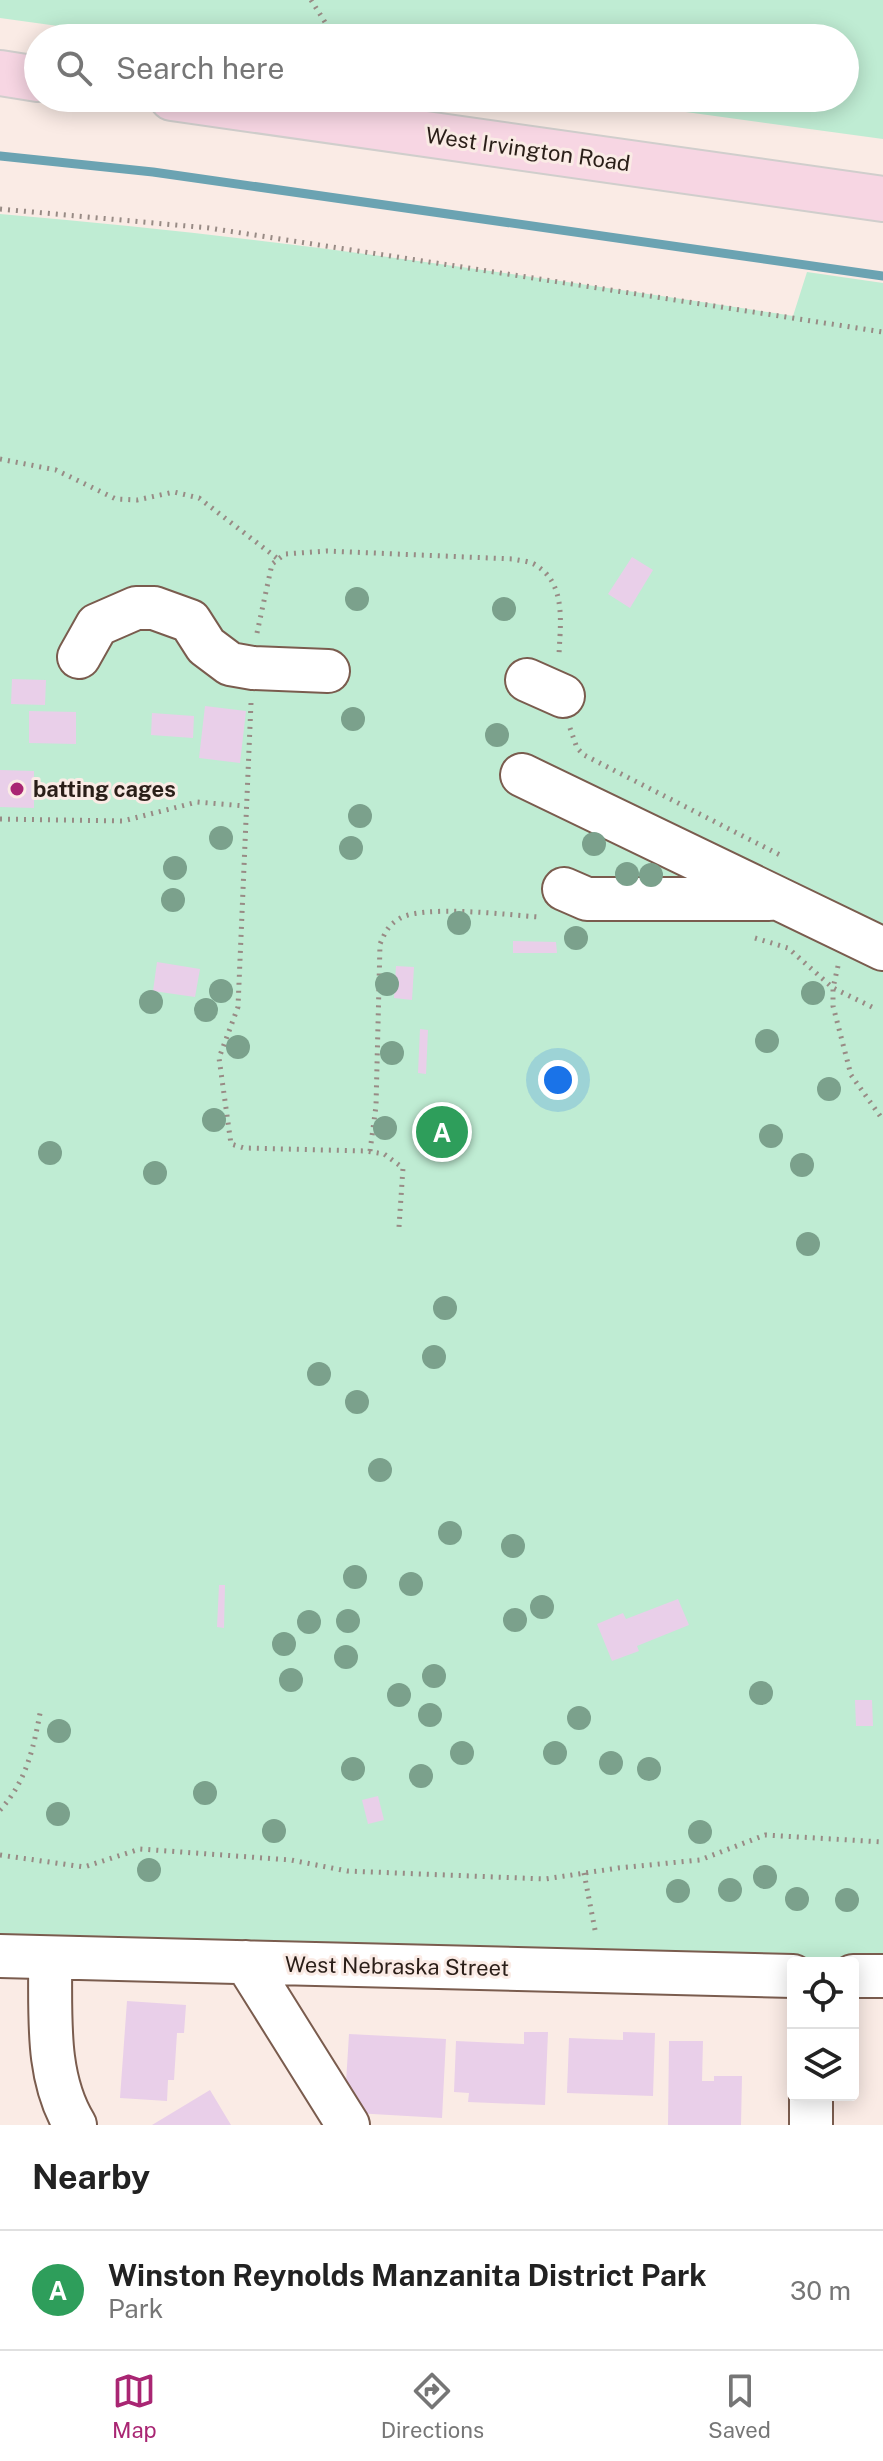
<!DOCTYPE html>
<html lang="en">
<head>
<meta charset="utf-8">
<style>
  :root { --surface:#fff; --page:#f6f6f6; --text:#222; --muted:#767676; --line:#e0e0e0; --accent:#a92673 }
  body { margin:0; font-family:"Public Sans",sans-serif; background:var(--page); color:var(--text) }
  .controls { position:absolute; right:24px; bottom:24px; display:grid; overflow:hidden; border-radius:8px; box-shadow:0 4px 20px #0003 }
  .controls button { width:72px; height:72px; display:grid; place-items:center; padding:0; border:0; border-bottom:2px solid var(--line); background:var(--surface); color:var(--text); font:40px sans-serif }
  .you { position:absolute; left:558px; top:1080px; width:28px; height:28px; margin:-20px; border:6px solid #fff; border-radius:50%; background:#1a73e8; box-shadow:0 0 0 12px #1a73e833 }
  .badge { display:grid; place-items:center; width:52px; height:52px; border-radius:50%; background:var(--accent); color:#fff; font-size:26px; font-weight:700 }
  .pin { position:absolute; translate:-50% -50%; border:4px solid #fff; box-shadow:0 2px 8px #0006 }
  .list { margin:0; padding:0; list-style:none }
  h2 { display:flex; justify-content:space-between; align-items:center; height:104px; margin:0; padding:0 32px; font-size:34px }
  h2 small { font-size:26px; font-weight:400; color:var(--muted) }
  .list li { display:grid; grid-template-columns:52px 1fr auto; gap:24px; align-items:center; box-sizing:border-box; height:120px; padding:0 32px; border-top:2px solid var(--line) }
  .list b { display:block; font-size:30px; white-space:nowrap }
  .list p { margin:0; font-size:26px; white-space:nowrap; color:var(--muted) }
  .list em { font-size:26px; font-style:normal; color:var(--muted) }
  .icon { flex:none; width:44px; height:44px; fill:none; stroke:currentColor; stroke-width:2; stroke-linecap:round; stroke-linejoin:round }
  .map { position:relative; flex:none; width:883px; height:2125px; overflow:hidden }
  .search { position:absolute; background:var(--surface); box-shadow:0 4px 20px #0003; left:24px; right:24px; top:24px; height:88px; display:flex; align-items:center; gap:20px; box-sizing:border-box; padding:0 28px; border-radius:44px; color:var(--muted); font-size:30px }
  .sheet { height:224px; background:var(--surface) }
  nav { display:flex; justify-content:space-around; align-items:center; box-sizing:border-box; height:112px; border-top:2px solid var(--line); background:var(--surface); font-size:22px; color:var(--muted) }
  nav a { display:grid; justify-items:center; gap:4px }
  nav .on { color:var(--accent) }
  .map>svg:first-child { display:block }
  .green { fill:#bfecd3 }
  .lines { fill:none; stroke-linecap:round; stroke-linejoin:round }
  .stream { stroke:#6ba3b2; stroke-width:9 }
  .building { fill:#e9cfe9 }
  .minor-casing { stroke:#7a5c4e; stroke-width:46 }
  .major-casing { stroke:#d0cecc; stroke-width:48 }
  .path { stroke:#988b85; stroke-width:5; stroke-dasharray:2 6; stroke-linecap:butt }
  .minor { stroke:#fff; stroke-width:42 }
  .major { stroke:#f7d6e3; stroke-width:44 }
  .tree { fill:#7ba18c }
  .poi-dot { fill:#a92673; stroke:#faebe5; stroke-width:3 }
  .labels { text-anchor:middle; stroke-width:6; stroke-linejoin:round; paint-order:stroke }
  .street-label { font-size:22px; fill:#2a1e18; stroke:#faebe5 }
  .poi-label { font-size:22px; font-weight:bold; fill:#2a1e18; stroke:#faebe5; text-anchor:start }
</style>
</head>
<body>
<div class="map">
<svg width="883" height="2125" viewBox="0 0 883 2125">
  <rect width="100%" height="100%" fill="#faebe5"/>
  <path class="green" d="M0,0H883V139L584,98H845V38H145L0,18Z
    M0,214C266,236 530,276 793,316L807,272L883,283V1959L819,1960L0,1934Z"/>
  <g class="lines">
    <path class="stream" d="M0,156L153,172L883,276"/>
  </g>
  <path class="building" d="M632,557L653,570L630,608L608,594Z
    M12,679L46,680L45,705L11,704Z
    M205,706L246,711L240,763L199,758Z
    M29,711L76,712V744L29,743Z
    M152,713L194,716L193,738L151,735Z
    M0,770L34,771V808L0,807Z
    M513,941L556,942L557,953H513Z
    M157,962L200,969L195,997L153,991Z
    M396,966L414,967L412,1000L394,998Z
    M420,1029L428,1030L426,1074L418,1073Z
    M219,1585H225L224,1628L217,1627Z
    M678,1599L689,1625L637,1646L639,1651L612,1661L597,1624L623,1613L626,1619Z
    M855,1700H872L873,1726H856Z
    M378,1796L384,1820L368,1824L362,1800Z
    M127,2001L186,2005L184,2033H177L174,2080H168L167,2101L120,2098Z
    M524,2032H548L545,2105L468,2102L469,2093L454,2092L456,2041L524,2044Z
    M623,2032L655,2033L653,2096L567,2093L569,2038L623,2040Z
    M349,2034L446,2039L442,2118L355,2113L345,2099Z
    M669,2041H703L702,2081H714V2076H742L741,2125H668Z
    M210,2090L231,2125H152Z"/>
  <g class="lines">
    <g class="minor-casing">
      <path id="minor" d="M79,657L97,625L136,608H154L190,621L206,646L230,664L253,668L328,671
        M527,680L563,696
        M522,775L883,949
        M564,889L587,899H769
        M0,1956L793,1976
        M50,1958C51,2014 45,2076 75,2125
        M246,1962L348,2125
        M853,1976H883
        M811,2125V2095"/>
    </g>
    <g class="major-casing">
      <path id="major" d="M0,73L38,79
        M172,98L883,199"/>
    </g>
    <path class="path" d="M311,0L330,30
      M0,209L209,228L883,332
      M0,459L56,470L116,499L137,500L174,492L199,498L278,559
      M257,633L272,564L285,554L327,551L513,559C521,561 531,561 537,566C567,585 560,626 559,655
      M251,703L238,1007L219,1058L231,1144L244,1148L366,1151L384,1154L403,1168L399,1227
      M570,728L577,748L584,755L782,856
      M0,819L123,821L197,802L245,806
      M755,938L788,948L833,988L876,1009
      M838,966L833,988V1006L851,1075L883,1120
      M370,1151L376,1106L380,944C385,933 388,925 399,919C421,904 509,915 539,917
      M0,1810C27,1781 34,1746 41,1708
      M0,1855L84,1867L140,1849L291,1860L347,1871L545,1879L618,1868L700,1860L765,1835L883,1842
      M584,1873L596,1935"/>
    <use href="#minor" class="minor"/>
    <use href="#major" class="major"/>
  </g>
  <g class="tree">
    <circle cx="357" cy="599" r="12"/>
    <circle cx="504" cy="609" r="12"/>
    <circle cx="353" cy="719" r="12"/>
    <circle cx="497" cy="735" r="12"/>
    <circle cx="360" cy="816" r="12"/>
    <circle cx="221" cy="838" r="12"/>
    <circle cx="594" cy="844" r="12"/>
    <circle cx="351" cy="848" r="12"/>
    <circle cx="175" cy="868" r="12"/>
    <circle cx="627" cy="874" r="12"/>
    <circle cx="651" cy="875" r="12"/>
    <circle cx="173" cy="900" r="12"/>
    <circle cx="459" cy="923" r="12"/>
    <circle cx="576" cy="938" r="12"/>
    <circle cx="387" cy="984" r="12"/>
    <circle cx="221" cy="991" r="12"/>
    <circle cx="813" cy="993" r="12"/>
    <circle cx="151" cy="1002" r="12"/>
    <circle cx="206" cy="1010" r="12"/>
    <circle cx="767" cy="1041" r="12"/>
    <circle cx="238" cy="1047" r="12"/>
    <circle cx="392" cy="1053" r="12"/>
    <circle cx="829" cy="1089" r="12"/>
    <circle cx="214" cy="1120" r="12"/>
    <circle cx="385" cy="1128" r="12"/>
    <circle cx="771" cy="1136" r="12"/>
    <circle cx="50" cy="1153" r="12"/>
    <circle cx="802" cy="1165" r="12"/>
    <circle cx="155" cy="1173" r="12"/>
    <circle cx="808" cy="1244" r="12"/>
    <circle cx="445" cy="1308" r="12"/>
    <circle cx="434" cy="1357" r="12"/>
    <circle cx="319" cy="1374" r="12"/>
    <circle cx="357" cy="1402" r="12"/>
    <circle cx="380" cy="1470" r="12"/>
    <circle cx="450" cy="1533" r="12"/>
    <circle cx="513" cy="1546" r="12"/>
    <circle cx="355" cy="1577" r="12"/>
    <circle cx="411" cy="1584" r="12"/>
    <circle cx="542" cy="1607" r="12"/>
    <circle cx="515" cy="1620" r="12"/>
    <circle cx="348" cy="1621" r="12"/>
    <circle cx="309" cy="1622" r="12"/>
    <circle cx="284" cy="1644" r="12"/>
    <circle cx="346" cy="1657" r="12"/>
    <circle cx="434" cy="1676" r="12"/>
    <circle cx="291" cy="1680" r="12"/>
    <circle cx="761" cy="1693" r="12"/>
    <circle cx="399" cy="1695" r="12"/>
    <circle cx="430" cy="1715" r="12"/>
    <circle cx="579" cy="1718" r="12"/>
    <circle cx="59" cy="1731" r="12"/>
    <circle cx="462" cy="1753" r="12"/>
    <circle cx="555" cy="1753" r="12"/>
    <circle cx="611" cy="1763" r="12"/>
    <circle cx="353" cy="1769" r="12"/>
    <circle cx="649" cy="1769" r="12"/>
    <circle cx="421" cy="1776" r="12"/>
    <circle cx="205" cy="1793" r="12"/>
    <circle cx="58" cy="1814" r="12"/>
    <circle cx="274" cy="1831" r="12"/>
    <circle cx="700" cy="1832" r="12"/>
    <circle cx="149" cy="1870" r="12"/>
    <circle cx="765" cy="1877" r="12"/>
    <circle cx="730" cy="1890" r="12"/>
    <circle cx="678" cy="1891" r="12"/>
    <circle cx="797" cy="1899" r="12"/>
    <circle cx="847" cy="1900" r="12"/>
  </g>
  <circle class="poi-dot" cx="17" cy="789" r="8"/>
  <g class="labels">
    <g class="street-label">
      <text transform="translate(528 149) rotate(8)" y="8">West Irvington Road</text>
      <text transform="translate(397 1966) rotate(1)" y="8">West Nebraska Street</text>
    </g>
    <g class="poi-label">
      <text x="33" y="797">batting cages</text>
    </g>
  </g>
</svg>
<div class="controls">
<button><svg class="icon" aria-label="locate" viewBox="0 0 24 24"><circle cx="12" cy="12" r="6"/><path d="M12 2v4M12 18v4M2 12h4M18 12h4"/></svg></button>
<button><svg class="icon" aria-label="layers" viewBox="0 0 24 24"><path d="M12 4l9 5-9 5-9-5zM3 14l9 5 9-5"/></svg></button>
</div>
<div class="you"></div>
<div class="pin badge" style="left:442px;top:1132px;background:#2e9e5b">A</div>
<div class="search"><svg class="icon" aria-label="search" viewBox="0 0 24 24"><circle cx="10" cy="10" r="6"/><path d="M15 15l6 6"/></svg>Search here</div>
</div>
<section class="sheet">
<h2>Nearby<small></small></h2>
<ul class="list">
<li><span class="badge" style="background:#2e9e5b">A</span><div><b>Winston Reynolds Manzanita District Park</b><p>Park</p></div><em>30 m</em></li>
</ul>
</section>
<nav>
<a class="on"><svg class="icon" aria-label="map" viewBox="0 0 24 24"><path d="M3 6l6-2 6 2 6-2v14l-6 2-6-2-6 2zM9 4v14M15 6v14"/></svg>Map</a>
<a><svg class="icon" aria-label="directions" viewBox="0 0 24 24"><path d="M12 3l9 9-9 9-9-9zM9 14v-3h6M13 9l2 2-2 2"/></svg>Directions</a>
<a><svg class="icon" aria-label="saved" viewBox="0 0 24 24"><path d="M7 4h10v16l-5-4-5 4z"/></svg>Saved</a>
</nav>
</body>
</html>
